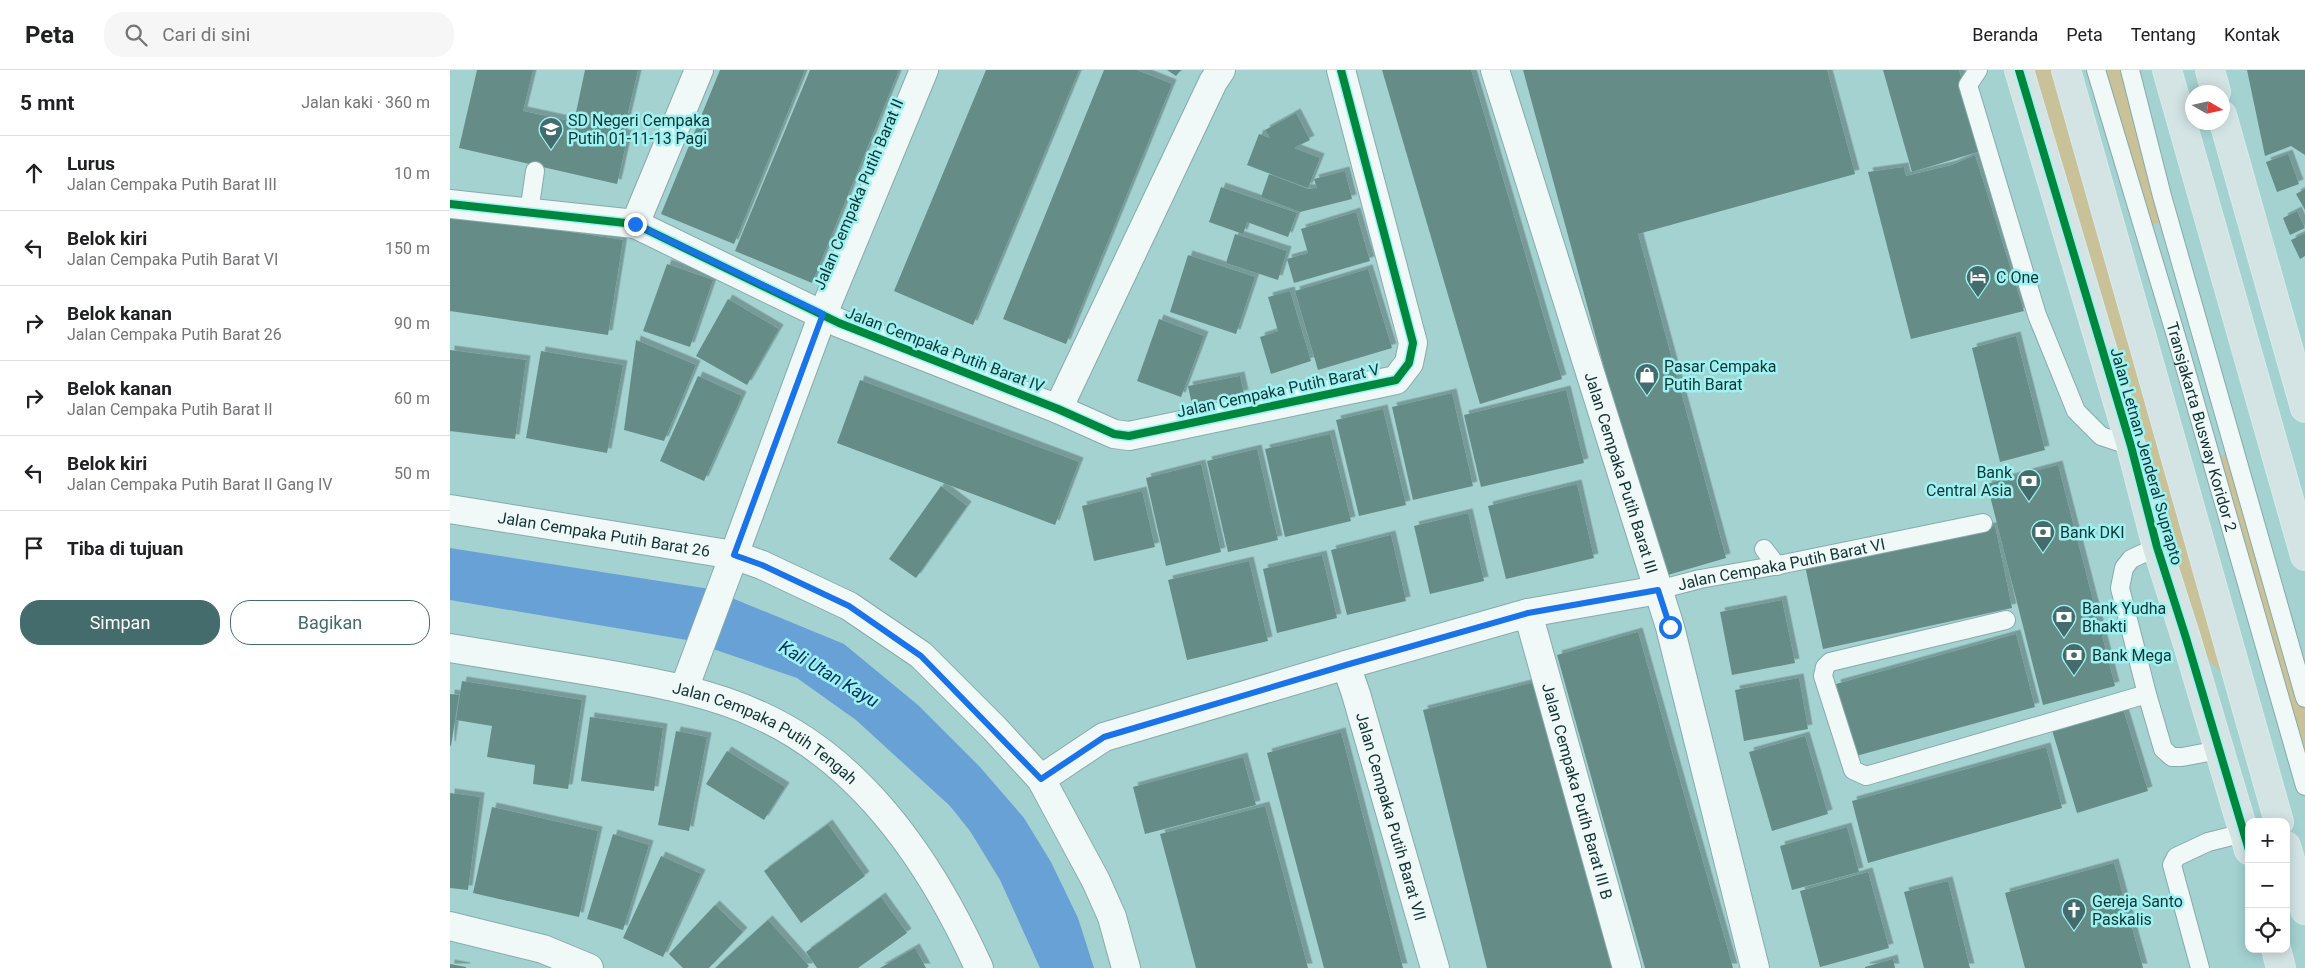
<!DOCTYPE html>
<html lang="id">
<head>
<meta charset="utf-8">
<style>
  :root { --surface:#fff; --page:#f6f6f6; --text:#202124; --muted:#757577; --line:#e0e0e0; --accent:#446c6c }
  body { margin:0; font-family:Roboto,sans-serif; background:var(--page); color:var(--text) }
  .controls { position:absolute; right:15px; bottom:15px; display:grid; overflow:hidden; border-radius:10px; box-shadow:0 2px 12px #0003 }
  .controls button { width:45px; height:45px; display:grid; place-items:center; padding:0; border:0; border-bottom:1px solid var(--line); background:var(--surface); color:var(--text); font:25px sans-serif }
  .compass { position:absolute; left:1735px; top:15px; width:45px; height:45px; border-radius:50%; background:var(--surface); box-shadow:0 2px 12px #0003; rotate:99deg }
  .stop { position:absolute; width:15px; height:15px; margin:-11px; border:4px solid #1a73e8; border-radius:50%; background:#fff }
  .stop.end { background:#1a73e8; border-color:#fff; box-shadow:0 1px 5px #0008 }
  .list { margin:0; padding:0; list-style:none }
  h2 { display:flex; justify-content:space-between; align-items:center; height:65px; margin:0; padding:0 20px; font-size:21px }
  h2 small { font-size:16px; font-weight:400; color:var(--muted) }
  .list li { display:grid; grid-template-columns:32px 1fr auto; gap:15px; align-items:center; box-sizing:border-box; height:75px; padding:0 20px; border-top:1px solid var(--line) }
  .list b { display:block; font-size:19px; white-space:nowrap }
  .list p { margin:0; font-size:16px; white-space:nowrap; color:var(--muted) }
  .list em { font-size:16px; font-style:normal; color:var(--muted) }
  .actions { display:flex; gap:10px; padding:15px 20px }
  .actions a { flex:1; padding:11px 0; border:1px solid var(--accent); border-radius:20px; text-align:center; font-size:18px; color:var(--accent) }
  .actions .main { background:var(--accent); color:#fff }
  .icon { flex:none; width:28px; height:28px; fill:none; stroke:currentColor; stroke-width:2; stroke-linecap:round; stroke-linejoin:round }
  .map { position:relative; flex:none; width:1855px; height:898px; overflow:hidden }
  header { display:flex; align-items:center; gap:30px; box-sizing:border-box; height:70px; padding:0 25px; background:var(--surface); border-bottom:1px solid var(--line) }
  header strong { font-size:24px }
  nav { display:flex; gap:28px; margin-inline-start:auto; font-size:18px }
  .search { width:350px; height:45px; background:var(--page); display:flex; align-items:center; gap:12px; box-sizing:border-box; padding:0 18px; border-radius:20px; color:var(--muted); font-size:19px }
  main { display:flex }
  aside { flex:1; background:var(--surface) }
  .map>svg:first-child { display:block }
  .green { fill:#c9c198 }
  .water { fill:#67a1d5 }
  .building { fill:#668c87; filter:url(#shadow) }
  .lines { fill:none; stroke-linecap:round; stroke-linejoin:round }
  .service-casing { stroke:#86abaa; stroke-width:20 }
  .minor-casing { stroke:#86abaa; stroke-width:30 }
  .tertiary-casing { stroke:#86abaa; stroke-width:30 }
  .primary-casing { stroke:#d6ebea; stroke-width:30 }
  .service { stroke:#f1f8f8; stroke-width:18 }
  .minor { stroke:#f1f8f8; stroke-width:28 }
  .tertiary { stroke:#f1f8f8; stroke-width:28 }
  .primary { stroke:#d4e4e4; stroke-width:28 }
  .cycleway-casing { stroke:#9ef3f2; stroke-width:11 }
  .cycleway { stroke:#00873e; stroke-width:8 }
  .route { stroke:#1a73e8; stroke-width:6 }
  .labels { text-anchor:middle; stroke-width:5; stroke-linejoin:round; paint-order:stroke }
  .poi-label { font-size:16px; fill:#103535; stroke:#9ef3f2; text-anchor:start }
  .street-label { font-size:16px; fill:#103535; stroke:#9ef3f2 }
  .water-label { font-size:18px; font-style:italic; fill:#002e5e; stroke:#9ef3f2 }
</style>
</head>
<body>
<header>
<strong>Peta</strong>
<div class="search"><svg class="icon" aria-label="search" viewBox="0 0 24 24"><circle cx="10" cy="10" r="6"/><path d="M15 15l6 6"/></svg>Cari di sini</div>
<nav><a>Beranda</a><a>Peta</a><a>Tentang</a><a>Kontak</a></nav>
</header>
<main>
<aside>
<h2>5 mnt<small>Jalan kaki · 360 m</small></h2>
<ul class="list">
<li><svg class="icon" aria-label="ahead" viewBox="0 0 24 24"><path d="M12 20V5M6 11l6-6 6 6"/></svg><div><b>Lurus</b><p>Jalan Cempaka Putih Barat III</p></div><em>10 m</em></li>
<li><svg class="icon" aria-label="left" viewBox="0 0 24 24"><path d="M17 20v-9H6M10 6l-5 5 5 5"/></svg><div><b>Belok kiri</b><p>Jalan Cempaka Putih Barat VI</p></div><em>150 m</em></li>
<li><svg class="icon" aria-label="right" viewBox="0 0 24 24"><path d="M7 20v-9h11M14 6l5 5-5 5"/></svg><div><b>Belok kanan</b><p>Jalan Cempaka Putih Barat 26</p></div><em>90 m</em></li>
<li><svg class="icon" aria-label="right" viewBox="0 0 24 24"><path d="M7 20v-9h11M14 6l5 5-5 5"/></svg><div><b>Belok kanan</b><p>Jalan Cempaka Putih Barat II</p></div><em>60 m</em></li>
<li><svg class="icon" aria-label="left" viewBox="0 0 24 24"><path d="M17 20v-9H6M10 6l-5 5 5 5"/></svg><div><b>Belok kiri</b><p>Jalan Cempaka Putih Barat II Gang IV</p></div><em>50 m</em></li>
<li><svg class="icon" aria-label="arrive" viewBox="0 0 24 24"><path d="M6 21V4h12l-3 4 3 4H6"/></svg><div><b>Tiba di tujuan</b></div></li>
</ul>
<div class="actions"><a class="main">Simpan</a><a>Bagikan</a></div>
</aside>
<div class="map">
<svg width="1855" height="898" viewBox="0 0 1855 898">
  <defs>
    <filter id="shadow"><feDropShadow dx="4.5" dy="-4.5" stdDeviation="0" flood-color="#0004"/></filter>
  </defs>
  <rect width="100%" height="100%" fill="#a4d2d1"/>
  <path class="green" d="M1569,0H1616L1792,623L1736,568Z
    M1646,0H1681L1719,148L1694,159Z
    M1785,381L1855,628V716L1762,389Z"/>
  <path class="water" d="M0,478L260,519L394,574L468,635L530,697L574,748L601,792L628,848L644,898H590L550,810L520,761L500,736L406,650L347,608L237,570L0,530Z"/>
  <path class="building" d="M27,0H83L73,41L124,52L135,0H188L173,64L178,65L167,114L9,78Z
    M270,0H355L284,174L211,144Z
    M360,0H449L362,213L285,181Z
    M536,0H629L523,255L444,221Z
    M654,0H687L722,14L616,274L553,249Z
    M717,0H731L726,6Z
    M932,0H1021L1112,309L1030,334Z
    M1073,0H1377L1405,104L1188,164L1276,488L1211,507Z
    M1433,0H1509L1531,81L1462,102Z
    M1797,0H1855V85L1841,76L1815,86Z
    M846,43L860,70L844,78L870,88L858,118L797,95L809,64L820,68L815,60Z
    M1838,84L1849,114L1827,122L1816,92Z
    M1525,85L1574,241L1461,269L1418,102L1454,97L1456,106L1502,95Z
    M895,101L902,129L850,142L811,127L819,104L858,119L867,118L864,109Z
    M771,117L847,143L838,167L797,152L793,164L759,152Z
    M1855,119V140L1846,124Z
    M1847,141L1855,158L1840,165L1833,148Z
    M906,142L920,191L844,213L837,189L858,183L851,159Z
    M0,144L173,170L158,265L0,241Z
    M1855,163V186L1850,189L1841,170Z
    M785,164L837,181L828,210L776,193Z
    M738,185L805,207L786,264L720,242Z
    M217,194L263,210L240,277L193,261Z
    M918,199L942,278L868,300L845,221Z
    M840,221L861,291L821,304L810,267L828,261L818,227Z
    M278,229L329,259L297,315L246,286Z
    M709,249L754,266L731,327L687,311Z
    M1566,266L1595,380L1550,392L1522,278Z
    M186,270L246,295L214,371L174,360Z
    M0,280L76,290L65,369L0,361Z
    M91,281L173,295L157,383L76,368Z
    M248,306L292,326L254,411L210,391Z
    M790,306L794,324L742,335L738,316Z
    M410,310L629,392L605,455L387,373Z
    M1116,320L1134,393L1031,417L1014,345Z
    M1002,323L1023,416L963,430L942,337Z
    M933,339L956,435L909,446L886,350Z
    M880,364L901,451L835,467L815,379Z
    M807,379L828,470L778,482L757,391Z
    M751,394L771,482L716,496L696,408Z
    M1608,395L1665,616L1593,635L1537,414Z
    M1127,414L1144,488L1056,509L1038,436Z
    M491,416L517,436L466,508L439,489Z
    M692,421L705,477L644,491L632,436Z
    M1018,443L1034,511L980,524L964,456Z
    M1545,456L1562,538L1373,579L1355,496Z
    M941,465L956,531L897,545L881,480Z
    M872,485L887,548L827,563L813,499Z
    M799,491L818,571L737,590L718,510Z
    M1332,530L1345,593L1282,605L1270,542Z
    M1188,562L1253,792L1283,898H1195L1126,653L1107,585Z
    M1566,564L1585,637L1406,686L1386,614Z
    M1349,608L1358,659L1294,671L1285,620Z
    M1097,609L1169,898H1037L973,640Z
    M12,611L132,630L118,719L83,714L85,695L37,687L42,656L6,650Z
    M0,624L9,625L1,676L0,675Z
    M1673,639L1698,721L1627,743L1602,660Z
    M140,647L213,658L204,721L131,711Z
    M226,661L257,667L239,761L208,755Z
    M891,662L916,758L953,898H874L842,778L817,683Z
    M1355,666L1378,744L1322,761L1299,682Z
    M1596,677L1612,738L1418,793L1402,731Z
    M277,681L335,717L314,750L256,714Z
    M793,687L806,735L695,764L683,717Z
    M0,723L30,727L18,820L0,818Z
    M815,736L858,898H746L710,764Z
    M42,737L148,761L129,847L23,823Z
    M378,754L415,806L351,853L314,801Z
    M1397,757L1409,802L1342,820L1330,776Z
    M163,764L199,775L173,860L137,849Z
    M211,786L251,804L213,887L173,868Z
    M1664,793L1693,898H1575L1555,823Z
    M1418,802L1439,878L1370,897L1350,821Z
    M1498,811L1520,898H1474L1454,822Z
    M431,827L457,863L408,898H367L356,882Z
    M265,835L293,862L259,898H233L219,884Z
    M318,850L359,896L357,898H265Z
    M465,878L476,898H430Z
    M1443,889L1445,898H1415V897Z
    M0,894L16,897V898H0Z"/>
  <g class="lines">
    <g class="service-casing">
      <g id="service">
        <path d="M1528,0L1518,15L1587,245L1626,341L1651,366L1681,376"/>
        <path id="s1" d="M1646,0L1726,266L1855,716"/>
        <path d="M1680,0L1712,126L1855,628"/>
        <path d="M79,142L85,101"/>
        <path d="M1707,477L1681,489L1674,498L1670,518L1697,624L1713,679L1722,687H1732L1769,680"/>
        <path d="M1314,479L1327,496"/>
        <path id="s2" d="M1208,520L1250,509L1329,495L1533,453"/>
        <path d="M1556,550L1380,592L1375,597L1373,606L1403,700L1416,706L1697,624"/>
        <path d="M1750,898L1722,795L1726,787L1758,772L1794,763"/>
      </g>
    </g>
    <g class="minor-casing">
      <g id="minor">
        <path id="s3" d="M1045,0L1220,557L1305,898"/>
        <path d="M0,134L185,154L389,253L608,339L664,364L679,366L946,310L959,293L963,273L891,0"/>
        <path d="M185,154L249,0"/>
        <path d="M608,339L763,12L771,0"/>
        <path d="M284,485L373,244L474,0"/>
        <path id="s4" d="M1078,543L1177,898"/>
        <path id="s5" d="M896,595L906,624L985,898"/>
        <path d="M591,709L654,667L896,595L1078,543L1208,520"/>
        <path d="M0,856L93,879L139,898"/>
      </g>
    </g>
    <g class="tertiary-casing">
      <g id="tertiary">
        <path id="s6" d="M0,439L284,485L312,495L399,536L471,585L545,659L591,709L646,811L662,847L676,898"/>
        <path id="s7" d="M0,578C48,586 97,594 145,602C200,612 258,621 309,645C414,692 483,796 529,898"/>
        <path d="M234,619L284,485"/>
      </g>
    </g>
    <g class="primary-casing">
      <path id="primary" d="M1569,0L1681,376L1707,477L1736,568L1799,780
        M1616,0L1829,752
        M1717,0L1855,486
        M1760,0L1766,22
        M1772,45L1855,338
        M1836,776L1855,840
        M1826,879L1831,898"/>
    </g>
    <use href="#service" class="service"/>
    <use href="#minor" class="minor"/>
    <use href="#tertiary" class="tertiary"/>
    <use href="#primary" class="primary"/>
    <g class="cycleway-casing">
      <path id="cycleway" d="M1569,0L1681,376L1707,477L1736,568L1799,780
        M0,134L185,154L389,253L608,339L664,364L679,366L946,310L959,293L963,273L891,0"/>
    </g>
    <use href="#cycleway" class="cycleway"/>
  </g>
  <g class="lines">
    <path class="route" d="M185,154L373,244L284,485L312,495L399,536L471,586L591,709L654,667L896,595L1078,543L1208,520L1220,557"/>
  </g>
  <defs>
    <g id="school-pin" transform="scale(1.25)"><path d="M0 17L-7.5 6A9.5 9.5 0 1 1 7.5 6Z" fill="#446c6c" stroke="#9ef3f2"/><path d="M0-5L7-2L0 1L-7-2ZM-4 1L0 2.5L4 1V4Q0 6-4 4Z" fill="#fff"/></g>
    <g id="hotel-pin" transform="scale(1.25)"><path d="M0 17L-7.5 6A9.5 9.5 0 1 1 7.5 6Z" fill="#446c6c" stroke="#9ef3f2"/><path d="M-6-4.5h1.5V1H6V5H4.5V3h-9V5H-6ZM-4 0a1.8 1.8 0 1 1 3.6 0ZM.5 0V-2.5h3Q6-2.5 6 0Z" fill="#fff"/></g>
    <g id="shop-pin" transform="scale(1.25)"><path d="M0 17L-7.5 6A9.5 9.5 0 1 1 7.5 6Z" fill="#446c6c" stroke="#9ef3f2"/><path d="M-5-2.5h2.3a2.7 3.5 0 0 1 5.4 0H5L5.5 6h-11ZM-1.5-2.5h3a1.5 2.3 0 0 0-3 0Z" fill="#fff"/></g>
    <g id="bank-pin" transform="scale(1.25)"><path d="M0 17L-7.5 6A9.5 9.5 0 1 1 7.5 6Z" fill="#446c6c" stroke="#9ef3f2"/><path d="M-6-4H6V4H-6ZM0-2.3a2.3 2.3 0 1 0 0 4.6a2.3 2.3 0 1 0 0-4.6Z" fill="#fff"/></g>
    <g id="church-pin" transform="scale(1.25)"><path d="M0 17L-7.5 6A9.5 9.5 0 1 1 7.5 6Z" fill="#446c6c" stroke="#9ef3f2"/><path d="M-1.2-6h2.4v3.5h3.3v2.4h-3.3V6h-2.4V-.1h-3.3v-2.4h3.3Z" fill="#fff"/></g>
  </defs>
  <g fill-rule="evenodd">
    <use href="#school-pin" x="101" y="59"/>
    <use href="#hotel-pin" x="1528" y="207"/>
    <use href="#shop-pin" x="1197" y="305"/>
    <use href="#bank-pin" x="1579" y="411"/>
    <use href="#bank-pin" x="1593" y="462"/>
    <use href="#bank-pin" x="1614" y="547"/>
    <use href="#bank-pin" x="1624" y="585"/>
    <use href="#church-pin" x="1624" y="840"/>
  </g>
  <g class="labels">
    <g class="poi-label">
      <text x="118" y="56">SD Negeri Cempaka<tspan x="118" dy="18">Putih 01-11-13 Pagi</tspan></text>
      <text x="1546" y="213">C One</text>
      <text x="1214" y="302">Pasar Cempaka<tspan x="1214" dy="18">Putih Barat</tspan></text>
      <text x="1562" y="408" text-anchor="end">Bank<tspan x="1562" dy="18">Central Asia</tspan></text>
      <text x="1610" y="468">Bank DKI</text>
      <text x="1632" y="544">Bank Yudha<tspan x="1632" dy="18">Bhakti</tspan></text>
      <text x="1642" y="591">Bank Mega</text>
      <text x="1642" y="837">Gereja Santo<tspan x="1642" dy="18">Paskalis</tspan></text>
    </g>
    <g class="street-label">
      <text transform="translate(408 124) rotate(-67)" y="6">Jalan Cempaka Putih Barat II</text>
      <text transform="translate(495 279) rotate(21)" y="6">Jalan Cempaka Putih Barat IV</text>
      <text transform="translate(828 320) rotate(-12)" y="6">Jalan Cempaka Putih Barat V</text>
      <text dy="6" stroke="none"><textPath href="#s1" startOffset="372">Transjakarta Busway Koridor 2</textPath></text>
      <text transform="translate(1697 386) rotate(74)" y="6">Jalan Letnan Jenderal Suprapto</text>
      <text dy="6" stroke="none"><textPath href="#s3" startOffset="422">Jalan Cempaka Putih Barat III</textPath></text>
      <text dy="6" stroke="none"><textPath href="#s6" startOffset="156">Jalan Cempaka Putih Barat 26</textPath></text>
      <text dy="6" stroke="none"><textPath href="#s2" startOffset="126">Jalan Cempaka Putih Barat VI</textPath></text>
      <text dy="6" stroke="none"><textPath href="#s7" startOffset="330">Jalan Cempaka Putih Tengah</textPath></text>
      <text dy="6" stroke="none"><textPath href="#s4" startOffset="185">Jalan Cempaka Putih Barat III B</textPath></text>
      <text dy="6" stroke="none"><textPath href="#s5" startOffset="158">Jalan Cempaka Putih Barat VII</textPath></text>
    </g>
    <g class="water-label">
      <text transform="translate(379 604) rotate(31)" y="6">Kali Utan Kayu</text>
    </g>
  </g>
</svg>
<div class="controls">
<button>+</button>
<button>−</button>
<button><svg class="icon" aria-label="locate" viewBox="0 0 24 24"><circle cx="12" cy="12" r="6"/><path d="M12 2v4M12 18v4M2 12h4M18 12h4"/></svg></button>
</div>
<svg class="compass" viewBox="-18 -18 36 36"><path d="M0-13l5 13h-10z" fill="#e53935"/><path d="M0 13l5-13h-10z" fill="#757577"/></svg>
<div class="stop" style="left:1220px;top:557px"></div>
<div class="stop end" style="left:185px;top:154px"></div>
</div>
</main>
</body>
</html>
